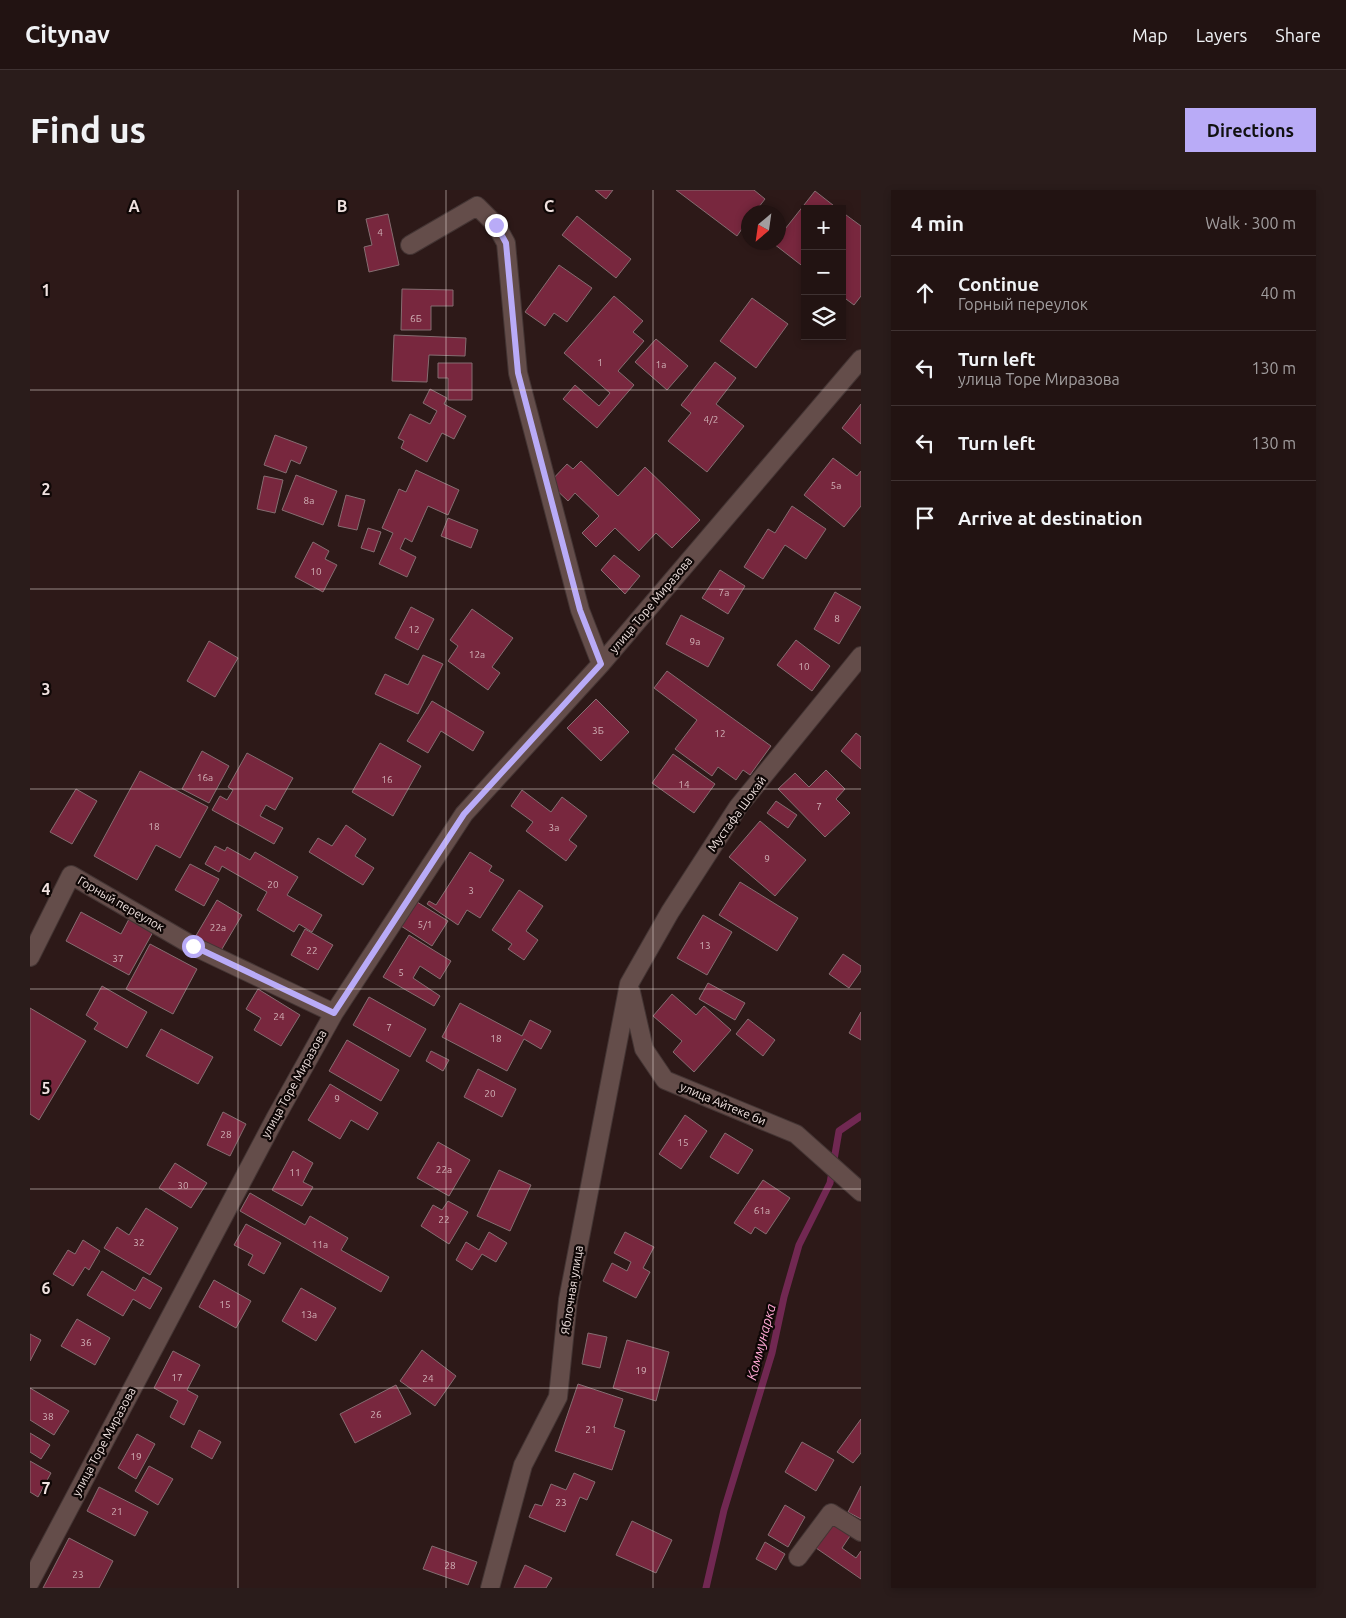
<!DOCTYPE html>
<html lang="en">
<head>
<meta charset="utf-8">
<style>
  :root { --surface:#221312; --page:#2a1c1b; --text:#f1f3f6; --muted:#a29e9f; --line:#3f3232; --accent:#b9abf7 }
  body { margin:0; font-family:Ubuntu,sans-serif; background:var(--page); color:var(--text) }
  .controls { position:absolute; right:15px; top:15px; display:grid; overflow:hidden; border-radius:0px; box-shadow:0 2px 8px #0003 }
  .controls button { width:45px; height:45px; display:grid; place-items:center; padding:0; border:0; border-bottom:1px solid var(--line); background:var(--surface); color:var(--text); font:25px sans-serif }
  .compass { position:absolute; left:711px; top:15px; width:45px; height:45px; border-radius:50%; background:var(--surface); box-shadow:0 2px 8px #0003; rotate:209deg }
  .stop { position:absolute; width:15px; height:15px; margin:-11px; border:4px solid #b9abf7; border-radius:50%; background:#fff }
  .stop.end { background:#b9abf7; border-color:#fff; box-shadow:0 1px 5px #0008 }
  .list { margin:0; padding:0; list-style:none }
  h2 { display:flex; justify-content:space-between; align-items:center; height:65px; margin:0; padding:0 20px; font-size:21px }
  h2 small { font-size:16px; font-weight:400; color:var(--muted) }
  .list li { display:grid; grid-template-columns:32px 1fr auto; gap:15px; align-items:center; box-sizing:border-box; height:75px; padding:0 20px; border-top:1px solid var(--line) }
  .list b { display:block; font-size:19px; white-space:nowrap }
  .list p { margin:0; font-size:16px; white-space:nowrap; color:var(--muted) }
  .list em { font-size:16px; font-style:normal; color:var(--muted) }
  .icon { flex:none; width:28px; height:28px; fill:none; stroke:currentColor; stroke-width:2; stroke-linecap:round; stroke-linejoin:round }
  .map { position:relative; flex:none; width:831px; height:1398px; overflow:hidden; border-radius:0px }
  header { display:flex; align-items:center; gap:30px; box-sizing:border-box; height:70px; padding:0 25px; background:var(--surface); border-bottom:1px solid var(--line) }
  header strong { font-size:24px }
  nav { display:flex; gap:28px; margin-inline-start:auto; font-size:18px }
  .intro { display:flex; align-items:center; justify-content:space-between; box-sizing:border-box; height:120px; padding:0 30px }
  h1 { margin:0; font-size:35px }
  .button { padding:12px 22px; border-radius:0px; background:var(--accent); color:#111; font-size:18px; font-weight:700 }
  main { display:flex; gap:30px; padding:0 30px }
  aside { flex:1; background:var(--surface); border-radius:0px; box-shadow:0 2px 8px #0003 }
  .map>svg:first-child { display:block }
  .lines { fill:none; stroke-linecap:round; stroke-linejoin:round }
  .stream { stroke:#712852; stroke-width:7 }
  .building { fill:#78273e; stroke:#856d71 }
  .street-casing { stroke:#443534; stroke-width:20 }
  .street { stroke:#644d4a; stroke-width:18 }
  .route { stroke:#b9abf7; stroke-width:6 }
  .grid { fill:none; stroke:#efe1df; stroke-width:1; stroke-opacity:0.55 }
  .labels { text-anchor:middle; stroke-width:4.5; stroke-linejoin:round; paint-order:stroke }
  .number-label { font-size:10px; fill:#d1b2b7 }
  .street-label { font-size:12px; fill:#efe1df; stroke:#0f0706 }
  .water-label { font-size:14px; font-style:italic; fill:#fea7d3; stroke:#0f0706 }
  .grid-label { font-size:16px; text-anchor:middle; font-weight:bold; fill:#efe1df; stroke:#0f0706; stroke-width:4.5; stroke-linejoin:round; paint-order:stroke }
</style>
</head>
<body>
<header>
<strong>Citynav</strong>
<nav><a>Map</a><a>Layers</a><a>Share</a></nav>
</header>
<div class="intro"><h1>Find us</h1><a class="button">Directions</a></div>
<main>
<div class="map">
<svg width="831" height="1398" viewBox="0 0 831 1398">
  <rect width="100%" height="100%" fill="#2d1918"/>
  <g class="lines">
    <path class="stream" d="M676,1398L694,1320L742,1163L754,1107L769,1055L800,993L809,941L831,926"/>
  </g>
  <path class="building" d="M565,0H583L576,9Z
    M646,0H724L735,9L725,22H718V30L707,46Z
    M785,1L808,19H775V78L744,54L748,52V48Z
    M812,22L831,36V106L824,115L812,106Z
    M358,24L369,75L339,82L334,57L342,55L336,29Z
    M547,26L601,69L586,88L532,45Z
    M529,75L562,98L537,132L524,123L515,136L495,122Z
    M372,99L423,100V116H401V140H371Z
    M584,106L613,131L603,142L614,151L588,181L604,195L567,238L533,209L545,195L569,216L580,203L534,163Z
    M722,108L758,134L726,178L690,151Z
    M364,145L436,148L435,166L399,165L397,192L362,191Z
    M626,149L658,176L637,200L605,172Z
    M685,172L706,188L686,214L714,236L677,282L638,251L661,223L651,215Z
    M408,173H442V210H418V188H408Z
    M400,199L417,208L414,214L436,226L424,249L412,243L397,272L371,258L374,251L368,248L380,224L400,234L407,221L393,213Z
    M831,214V254L812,238Z
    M245,245L277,257L270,274L261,270L256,283L234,275Z
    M803,268L827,286L831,281V316L814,337L774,305Z
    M551,271L588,306L615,277L670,330L642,358L626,343L609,361L585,338L566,357L552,343L569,326L545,303L538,311L519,293L537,274L543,279Z
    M386,280L429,300L418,325L398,316L382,352L375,348L370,359L386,367L377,387L349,374L363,343L352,338L369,299L376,302Z
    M266,285L307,301L293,335L252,320Z
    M234,286L253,290L245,323L227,319Z
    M316,305L335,310L327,340L308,336Z
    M762,316L796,339L776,369L755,355L733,389L714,377L738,339L745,343Z
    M418,328L448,340L441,358L411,346Z
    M338,338L351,342L344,362L331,358Z
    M283,352L299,361L295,369L307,375L293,402L265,387Z
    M584,365L610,386L595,404L571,380Z
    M690,380L715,396L698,424L672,408Z
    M805,402L831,417L809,454L784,439Z
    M381,417L404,429L388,460L365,448Z
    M442,419L483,448L462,477L470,483L458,500L418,471L428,456L420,450Z
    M651,425L694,448L678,477L636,454Z
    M766,450L800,476L782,501L747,475Z
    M179,451L208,468L185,507L157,491Z
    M393,465L413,474L388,524L345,504L355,484L378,495Z
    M637,481L741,556L720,585L713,580L706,590L688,577L682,586L645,559L667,530L624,498Z
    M566,509L599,542L571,571L537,538Z
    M402,511L454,542L443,561L411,541L398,563L377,551Z
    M826,543L831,547V579L811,561Z
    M350,553L391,576L363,626L322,602Z
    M172,561L199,576L179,613L152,599Z
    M217,563L263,588L245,620L236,615L230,626L253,638L244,654L182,620L190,606L197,610L203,600L198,597Z
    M643,564L685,594L664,623L622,593Z
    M796,580L815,599L806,609L820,623L795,647L748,599L765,583L779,597Z
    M110,581L178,617L150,668L126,655L107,690L64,666Z
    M46,599L67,611L42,654L20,642Z
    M492,600L521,622L532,607L557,626L539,650L547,656L536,671L496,641L503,632L481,616Z
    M746,611L767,625L758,638L737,623Z
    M730,631L776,670L745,706L699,667Z
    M316,635L336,649L325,666L344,678L333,695L279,662L288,648L302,656Z
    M185,656L195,661L197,657L220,670L225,662L268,687L257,705L292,725L282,742L269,734L264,742L227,720L237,702L192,676L189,682L175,674Z
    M440,662L462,676L459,681L474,690L450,728L437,720L428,735L397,714L399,711L406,715Z
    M160,674L189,689L174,716L145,700Z
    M710,692L768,728L747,761L689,725Z
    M489,700L513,716L496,741L508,750L494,770L478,759L482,754L462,740Z
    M187,710L212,725L189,764L164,749Z
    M387,712L418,731L402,756L371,736Z
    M51,722L91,744L99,729L123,742L99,785L36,751Z
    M673,725L702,742L677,785L647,768Z
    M275,739L303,755L288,780L261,765Z
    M379,745L421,771L410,789L390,776L383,788L410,806L404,816L353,787Z
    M120,754L167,779L143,824L96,799Z
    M813,764L831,776V781L819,798L799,784Z
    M678,793L715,813L705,830L669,809Z
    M72,796L117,822L97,858L64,839L68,833L56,825Z
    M228,799L270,825L251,856L224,840L231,828L216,819Z
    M642,804L666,825L674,816L701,840L664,882L643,862L652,851L623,826Z
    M339,807L396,839L380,867L323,835Z
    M430,813L492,846L500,830L521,841L511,859L494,849L477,881L412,847Z
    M0,818L56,851L9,930L0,924Z
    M831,822V850L819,843Z
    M718,829L745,850L733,866L706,844Z
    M131,839L183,867L168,894L116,866Z
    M317,850L369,880L351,911L299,881Z
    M401,861L419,870L413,881L396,871Z
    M448,879L486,899L472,927L434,907Z
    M300,894L348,923L338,940L321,930L310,949L278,930Z
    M193,922L216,934L200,966L177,955Z
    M655,925L677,941L651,979L629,964Z
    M695,943L723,960L708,984L680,967Z
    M408,952L440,970L419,1006L387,988Z
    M263,961L283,973L273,992L283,997L272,1016L242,1000Z
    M145,973L177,993L161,1018L129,998Z
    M469,980L501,995L480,1041L447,1026Z
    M733,990L760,1008L736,1044L725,1037L721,1044L704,1033Z
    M220,1003L275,1035L280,1026L318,1048L311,1060L359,1087L351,1102L210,1021Z
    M418,1011L438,1022L419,1054L391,1036L403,1015L412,1020Z
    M116,1018L148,1038L120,1085L74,1058L87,1037L99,1045Z
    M216,1034L251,1053L234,1084L218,1075L223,1065L204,1055Z
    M459,1042L477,1053L466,1072L452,1064L442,1080L426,1070L436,1052L449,1060Z
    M595,1042L624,1057L613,1078L620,1082L606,1108L573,1091L582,1073L597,1081L601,1072L584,1063Z
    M53,1050L70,1061L59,1080L55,1077L43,1096L23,1084L38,1060L45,1064Z
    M72,1081L105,1101L113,1087L132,1098L120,1119L103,1109L93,1126L57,1105Z
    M184,1090L221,1111L206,1138L169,1117Z
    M271,1098L306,1118L286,1151L252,1131Z
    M47,1129L80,1148L65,1175L31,1156Z
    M558,1143L577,1147L570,1178L552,1174Z
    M0,1144L11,1150L0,1171Z
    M597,1150L639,1162L626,1211L583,1198Z
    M392,1160L426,1186L405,1216L370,1191Z
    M143,1161L170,1175L157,1200L168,1206L154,1235L140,1227L148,1211L124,1198Z
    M548,1194L593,1209L584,1237L595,1241L582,1280L525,1261Z
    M366,1195L381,1224L325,1253L310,1224Z
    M0,1198L39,1221L24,1245L0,1230Z
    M831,1229V1263L823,1273L807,1262Z
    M169,1240L191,1252L182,1269L161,1257Z
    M0,1243L20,1255L11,1269L0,1262Z
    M107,1244L125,1254L106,1289L88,1278Z
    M772,1252L804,1270L786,1301L755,1282Z
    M0,1271L21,1283L8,1307L0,1302Z
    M119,1276L143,1289L128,1315L105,1301Z
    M544,1283L565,1292L557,1310L550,1307L535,1342L499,1327L505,1314L512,1316L521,1294L536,1300Z
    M831,1296V1329L818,1322Z
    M69,1297L118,1322L105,1346L57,1321Z
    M755,1315L775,1327L758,1357L738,1345Z
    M602,1331L642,1350L626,1383L586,1365Z
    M803,1334L820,1346L812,1358L826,1368L831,1361V1389L786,1358Z
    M39,1348L83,1371L69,1398H13Z
    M735,1352L755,1364L746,1380L726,1369Z
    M402,1356L447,1372L438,1395L393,1379Z
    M495,1375L522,1388L516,1398H484Z"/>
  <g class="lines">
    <g class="street-casing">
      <path id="street" d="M380,55L447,16L466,35L476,53L488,183L550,420L571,474
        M0,767L41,685L163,756L304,823
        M601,802L614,859L635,890L766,944L831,1002
        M768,1367L801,1323L831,1342
        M0,1392L246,927L304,823L434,624L571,474L831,169
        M460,1398L493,1275L528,1207L538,1110L599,794L640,722L708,617L831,466"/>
    </g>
    <use href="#street" class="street"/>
  </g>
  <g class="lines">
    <path class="route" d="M163,756L304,823L434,624L571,474L550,420L488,183L476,53L466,35"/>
  </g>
  <path class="grid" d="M208,0V1398M416,0V1398M623,0V1398M0,200H831M0,399H831M0,599H831M0,799H831M0,999H831M0,1198H831"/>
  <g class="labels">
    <g class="number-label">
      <text x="350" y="46">4</text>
      <text x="386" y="132">6Б</text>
      <text x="570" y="176">1</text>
      <text x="631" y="178">1а</text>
      <text x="681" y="233">4/2</text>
      <text x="806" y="299">5а</text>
      <text x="279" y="314">8а</text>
      <text x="286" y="385">10</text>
      <text x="694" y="406">7а</text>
      <text x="807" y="432">8</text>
      <text x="384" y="443">12</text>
      <text x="665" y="455">9а</text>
      <text x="447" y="468">12а</text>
      <text x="774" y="480">10</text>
      <text x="568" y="544">3Б</text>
      <text x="690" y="547">12</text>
      <text x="175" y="591">16а</text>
      <text x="357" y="593">16</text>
      <text x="654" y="598">14</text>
      <text x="789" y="620">7</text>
      <text x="124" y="640">18</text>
      <text x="524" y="641">3а</text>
      <text x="737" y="672">9</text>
      <text x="243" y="698">20</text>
      <text x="441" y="704">3</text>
      <text x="395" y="738">5/1</text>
      <text x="188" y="741">22а</text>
      <text x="675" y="759">13</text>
      <text x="282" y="764">22</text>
      <text x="88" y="772">37</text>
      <text x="371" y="786">5</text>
      <text x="249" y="830">24</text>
      <text x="359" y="841">7</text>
      <text x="466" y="852">18</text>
      <text x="460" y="907">20</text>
      <text x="307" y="912">9</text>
      <text x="196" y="948">28</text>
      <text x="653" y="956">15</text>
      <text x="414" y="983">22а</text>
      <text x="265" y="986">11</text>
      <text x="153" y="999">30</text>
      <text x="732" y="1024">61а</text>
      <text x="414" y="1033">22</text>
      <text x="109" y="1056">32</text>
      <text x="290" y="1058">11а</text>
      <text x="195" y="1118">15</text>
      <text x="279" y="1128">13а</text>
      <text x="56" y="1156">36</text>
      <text x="611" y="1184">19</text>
      <text x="147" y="1191">17</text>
      <text x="398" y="1192">24</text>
      <text x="346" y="1228">26</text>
      <text x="18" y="1230">38</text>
      <text x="561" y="1243">21</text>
      <text x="106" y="1270">19</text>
      <text x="531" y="1316">23</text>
      <text x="87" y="1325">21</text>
      <text x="420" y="1379">28</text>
      <text x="48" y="1388">23</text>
    </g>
    <g class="street-label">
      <text transform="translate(621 415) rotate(-50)" y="4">улица Торе Миразова</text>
      <text transform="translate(707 624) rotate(-54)" y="4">Мустафа Шокай</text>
      <text transform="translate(91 714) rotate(30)" y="4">Горный переулок</text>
      <text transform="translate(264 894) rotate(-61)" y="4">улица Торе Миразова</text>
      <text transform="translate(693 914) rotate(23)" y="4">улица Айтеке би</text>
      <text transform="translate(542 1100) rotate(-81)" y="4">Яблочная улица</text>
      <text transform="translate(74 1252) rotate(-62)" y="4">улица Торе Миразова</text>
    </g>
    <g class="water-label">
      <text transform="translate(731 1152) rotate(-75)" y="5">Коммунарка</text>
    </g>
  </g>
  <g class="grid-label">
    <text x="104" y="22">A</text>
    <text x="312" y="22">B</text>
    <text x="519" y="22">C</text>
    <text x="16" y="106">1</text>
    <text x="16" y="305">2</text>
    <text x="16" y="505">3</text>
    <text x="16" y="705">4</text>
    <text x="16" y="904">5</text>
    <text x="16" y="1104">6</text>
    <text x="16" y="1304">7</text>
  </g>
</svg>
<div class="controls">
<button>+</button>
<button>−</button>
<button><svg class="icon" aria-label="layers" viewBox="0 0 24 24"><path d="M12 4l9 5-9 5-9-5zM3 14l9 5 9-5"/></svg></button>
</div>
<svg class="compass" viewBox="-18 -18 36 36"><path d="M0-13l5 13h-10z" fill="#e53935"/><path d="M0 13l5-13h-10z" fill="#a29e9f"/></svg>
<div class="stop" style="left:163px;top:756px"></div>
<div class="stop end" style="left:466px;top:35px"></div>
</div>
<aside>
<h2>4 min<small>Walk · 300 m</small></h2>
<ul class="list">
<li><svg class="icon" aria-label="ahead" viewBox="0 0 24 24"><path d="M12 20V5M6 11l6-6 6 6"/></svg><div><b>Continue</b><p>Горный переулок</p></div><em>40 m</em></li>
<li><svg class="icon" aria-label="left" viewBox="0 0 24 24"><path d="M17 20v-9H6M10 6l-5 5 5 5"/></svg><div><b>Turn left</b><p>улица Торе Миразова</p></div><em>130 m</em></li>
<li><svg class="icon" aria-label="left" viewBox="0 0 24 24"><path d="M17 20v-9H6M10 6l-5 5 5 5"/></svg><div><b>Turn left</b></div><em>130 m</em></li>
<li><svg class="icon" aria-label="arrive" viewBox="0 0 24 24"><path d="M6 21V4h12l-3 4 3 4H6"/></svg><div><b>Arrive at destination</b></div></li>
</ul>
</aside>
</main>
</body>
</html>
